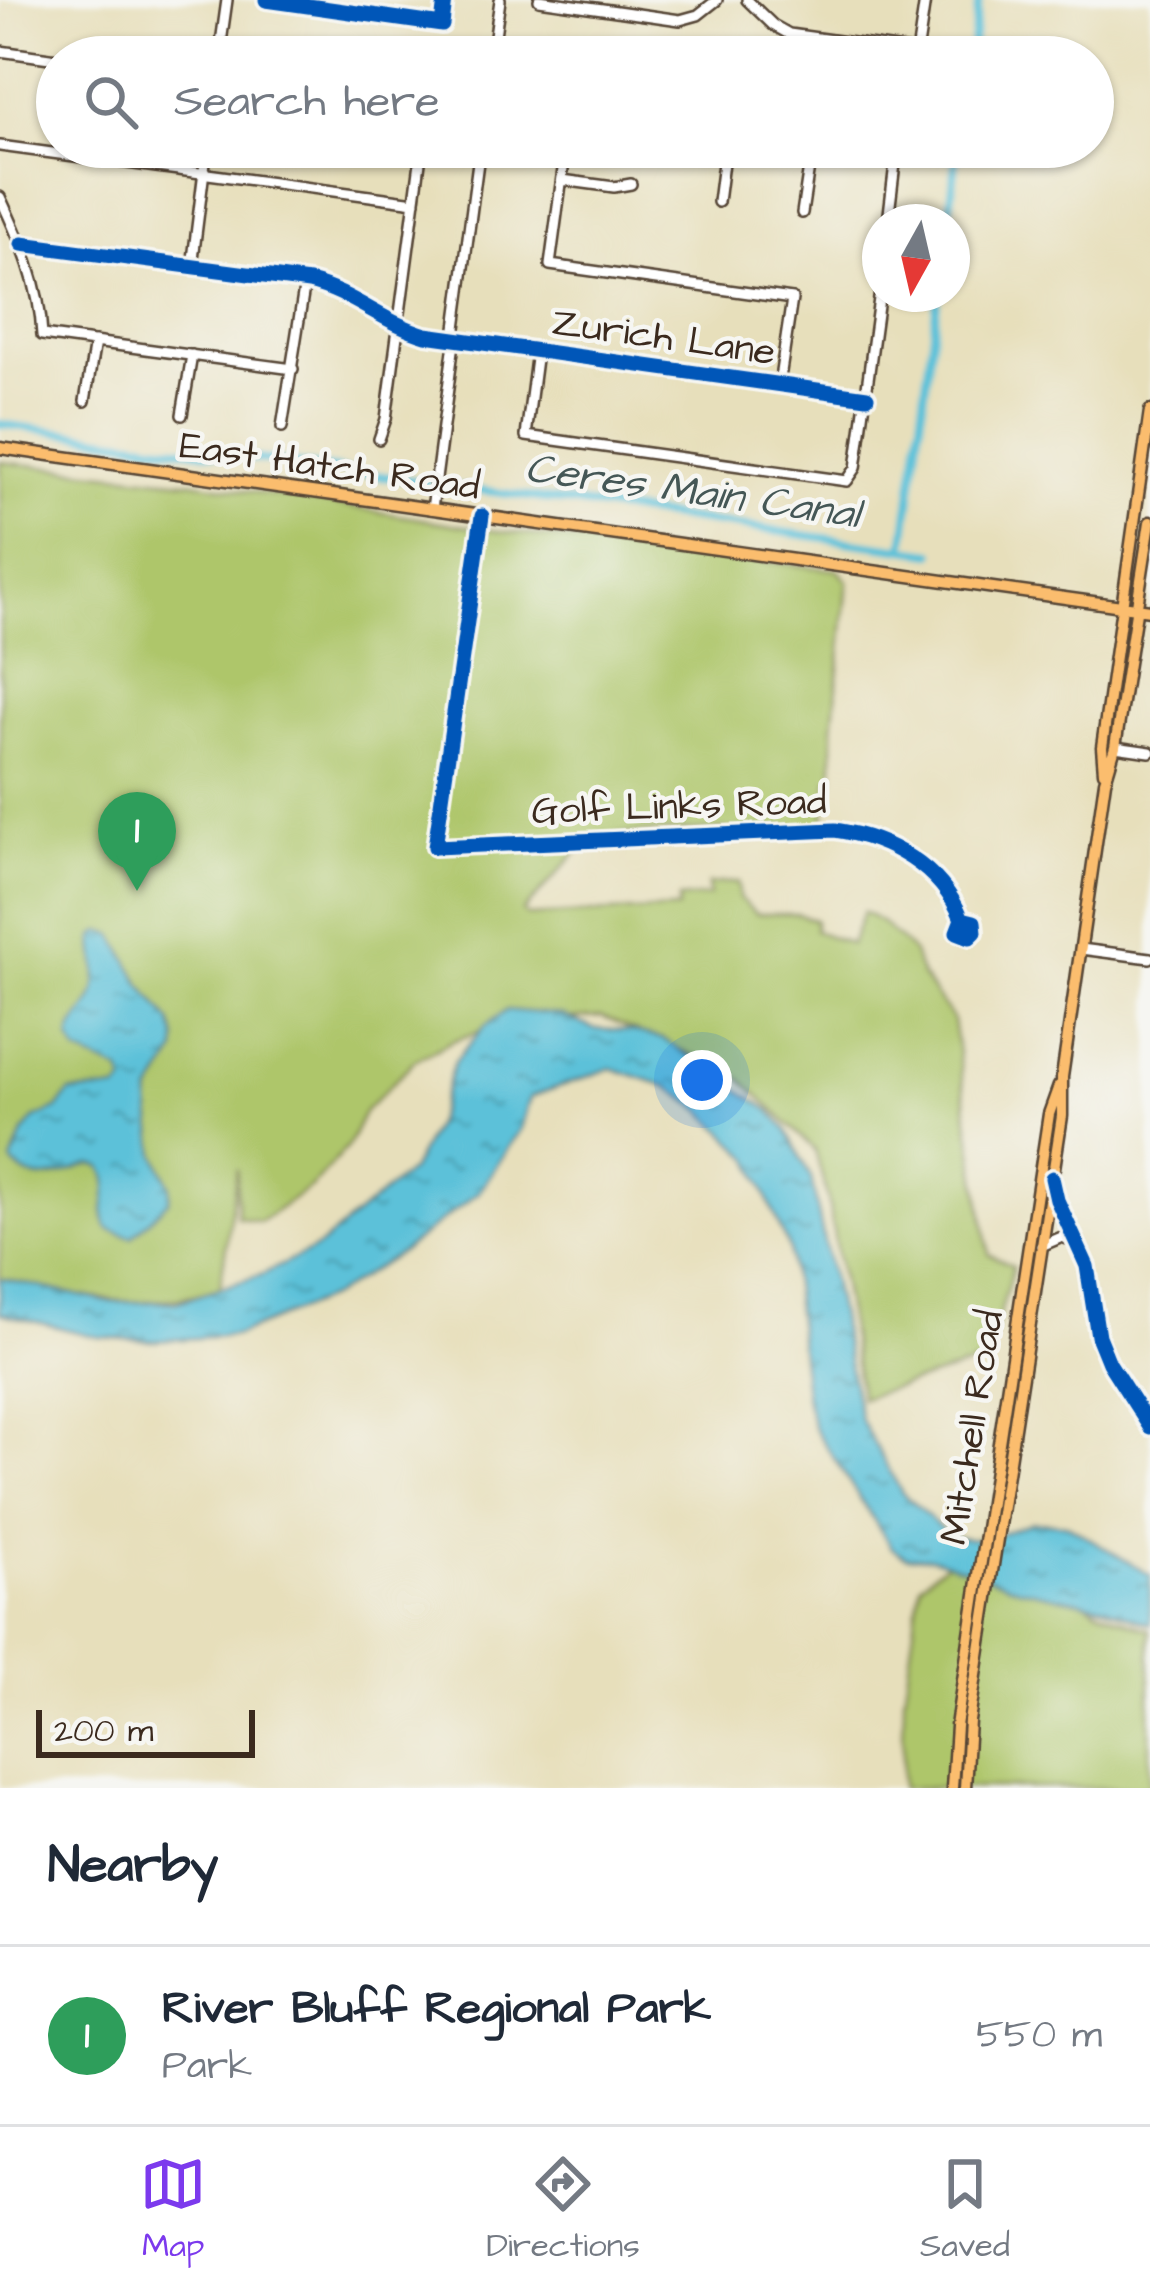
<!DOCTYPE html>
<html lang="en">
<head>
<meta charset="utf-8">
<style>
  :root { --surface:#fff; --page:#f2f2f3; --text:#1f2937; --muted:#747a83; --line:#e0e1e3; --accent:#7c3aed }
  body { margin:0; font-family:"Architects Daughter",sans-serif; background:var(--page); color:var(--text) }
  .compass { position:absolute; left:862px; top:204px; width:108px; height:108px; border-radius:50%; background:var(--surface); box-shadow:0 3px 9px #0004; rotate:188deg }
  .scale { position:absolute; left:36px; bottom:30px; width:219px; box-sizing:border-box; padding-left:12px; border:6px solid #3b2a1e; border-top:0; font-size:33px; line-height:42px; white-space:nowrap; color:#3b2a1e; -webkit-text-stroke:9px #f6f6f2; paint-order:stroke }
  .you { position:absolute; left:702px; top:1080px; width:42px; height:42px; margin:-30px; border:9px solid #fff; border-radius:50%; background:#1a73e8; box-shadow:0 0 0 18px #1a73e833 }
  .badge { display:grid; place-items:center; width:78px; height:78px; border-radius:50%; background:var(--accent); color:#fff; font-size:39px; font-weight:700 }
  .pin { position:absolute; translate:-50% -99px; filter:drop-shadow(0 3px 6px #0008) }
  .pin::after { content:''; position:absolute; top:63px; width:42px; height:36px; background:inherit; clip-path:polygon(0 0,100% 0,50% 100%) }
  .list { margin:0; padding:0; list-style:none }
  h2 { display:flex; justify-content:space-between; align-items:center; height:156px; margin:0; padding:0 48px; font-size:51px }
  h2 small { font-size:39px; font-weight:400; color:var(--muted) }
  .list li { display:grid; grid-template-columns:78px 1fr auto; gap:36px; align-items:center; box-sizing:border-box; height:180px; padding:0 48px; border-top:3px solid var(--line) }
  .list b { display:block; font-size:45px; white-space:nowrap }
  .list p { margin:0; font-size:39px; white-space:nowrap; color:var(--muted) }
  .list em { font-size:39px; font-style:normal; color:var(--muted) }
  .icon { flex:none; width:66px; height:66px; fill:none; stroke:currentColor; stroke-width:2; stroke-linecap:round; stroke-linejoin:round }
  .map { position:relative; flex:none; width:1150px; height:1788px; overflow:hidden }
  .search { position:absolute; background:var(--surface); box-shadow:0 3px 9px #0004; left:36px; right:36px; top:36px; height:132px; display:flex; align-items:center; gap:30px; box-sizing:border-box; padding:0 42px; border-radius:66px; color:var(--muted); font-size:45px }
  .sheet { height:336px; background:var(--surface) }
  nav { display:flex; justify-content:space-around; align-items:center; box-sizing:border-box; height:168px; border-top:3px solid var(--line); background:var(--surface); font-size:33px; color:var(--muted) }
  nav a { display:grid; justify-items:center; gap:6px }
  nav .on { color:var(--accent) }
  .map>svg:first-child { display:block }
  .green { fill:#aec66b; stroke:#747844; stroke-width:3 }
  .water { fill:url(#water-ripples); stroke:#4b767c; stroke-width:3 }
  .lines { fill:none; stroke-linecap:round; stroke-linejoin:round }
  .canal { stroke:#5bc1d9; stroke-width:8 }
  .minor-casing { stroke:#554536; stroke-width:14 }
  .major-casing { stroke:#554536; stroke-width:15 }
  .minor { stroke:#fff; stroke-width:9 }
  .major { stroke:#fbbd6e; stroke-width:10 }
  .cycleway-casing { stroke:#f6f6f2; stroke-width:22 }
  .cycleway { stroke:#0057b8; stroke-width:15 }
  .labels { text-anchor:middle; stroke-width:9; stroke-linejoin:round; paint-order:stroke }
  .street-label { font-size:39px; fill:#3b2a1e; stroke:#f6f6f2 }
  .water-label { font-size:42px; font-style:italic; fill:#455756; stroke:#f6f6f2 }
</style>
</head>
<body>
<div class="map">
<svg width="1150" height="1788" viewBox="0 0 1150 1788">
  <defs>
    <pattern id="water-ripples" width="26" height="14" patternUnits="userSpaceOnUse" patternTransform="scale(3)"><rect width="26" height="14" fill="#5bc1d9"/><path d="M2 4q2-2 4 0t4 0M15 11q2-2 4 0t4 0" fill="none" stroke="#4c9daf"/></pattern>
  </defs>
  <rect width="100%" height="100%" fill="#f6f6f2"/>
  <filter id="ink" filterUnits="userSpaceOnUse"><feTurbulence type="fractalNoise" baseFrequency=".00833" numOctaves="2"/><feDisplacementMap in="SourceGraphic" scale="24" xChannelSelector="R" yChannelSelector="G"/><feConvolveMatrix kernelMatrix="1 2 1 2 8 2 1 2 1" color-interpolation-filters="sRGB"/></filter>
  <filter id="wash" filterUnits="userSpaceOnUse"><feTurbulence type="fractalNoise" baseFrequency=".004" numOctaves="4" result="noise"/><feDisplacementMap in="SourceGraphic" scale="48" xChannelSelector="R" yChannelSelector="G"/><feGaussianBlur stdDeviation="2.7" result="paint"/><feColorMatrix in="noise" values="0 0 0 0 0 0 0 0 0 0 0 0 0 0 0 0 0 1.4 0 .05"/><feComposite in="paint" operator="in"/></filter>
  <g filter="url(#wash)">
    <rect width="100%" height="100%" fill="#e7dfbb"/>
    <path class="green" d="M0,462L193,482L489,530L838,570L848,581L833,728V780H828L824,825L592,835L523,912L527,916L678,909L679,899L709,896L708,884L738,882L739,898L756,914H797L815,920V931L851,944L863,912L881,922L912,951L922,976L953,1020L989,1254L1013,1266L988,1360L861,1398L828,1200L815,1150L734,1072L602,1017L506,1022L452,1041L414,1061L365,1111L348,1146L312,1186L260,1222L237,1217V1168L220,1288C138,1315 81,1296 0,1278Z
      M976,1537L1047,1576L1096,1609L1150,1630V1788H902L904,1698L920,1584Z"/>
    <path class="water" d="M101,931L114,935L141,984L171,1022L177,1039L176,1052L151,1094L150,1103L156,1154L170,1186L169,1200L132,1237L108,1229C96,1207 116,1188 102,1167L92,1164C65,1172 35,1192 12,1162L23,1133L34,1119L57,1109L70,1092L118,1090L125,1083L121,1072L78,1053L70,1040C72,1021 87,1013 93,997C101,979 94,956 94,937Z
      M507,1010L561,1015L594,1029L630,1031L663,1039L769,1110L786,1129L811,1178L860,1419L902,1493L944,1531L957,1537L984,1540L1033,1522L1066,1524L1150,1575V1624L1104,1606L1018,1588L935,1558L906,1557L892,1548L813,1426L806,1401L789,1249L751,1159L703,1111L667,1086L611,1068L530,1097L521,1128L479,1192L404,1250L331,1297L237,1335L155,1341L98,1337L0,1313V1278L108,1302H178L261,1275L318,1247L411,1170L436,1122L454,1062L486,1025Z"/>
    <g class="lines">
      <path class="canal" d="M971,57L979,0
        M948,222L958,147
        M0,424L426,482
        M443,485L933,553
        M904,548L938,294"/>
    </g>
  </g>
  <g filter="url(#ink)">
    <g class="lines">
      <g class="minor-casing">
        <path id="minor" d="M266,0L442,25L445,0
          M539,0L680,20L698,15L717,0
          M747,0L773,25L789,34L918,52
          M0,51L57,59
          M917,54L925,0
          M219,57L227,0
          M492,57L500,0
          M0,146L415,202
          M566,147L550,265L792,299L779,385
          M562,180L614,187L631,184
          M0,197C21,242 40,285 42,335L293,369
          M718,202L725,147
          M802,213L812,147
          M888,222L897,147
          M22,244L309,282C353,293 384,323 426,335L867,397
          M192,267L207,147
          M537,351L526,436L847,481L856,468L880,291
          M85,401L95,342
          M182,415L192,355
          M282,427L305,282
          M379,439L386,419L422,147
          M432,509L480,147
          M482,516L435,847L835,830C889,838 941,867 962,919L974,922L975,932L970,937L957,932L962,919
          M1115,747L1150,752
          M1081,949L1150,958
          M1054,1185L1087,1266L1098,1336L1109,1363L1150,1427
          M1041,1246L1062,1237L1078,1243"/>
      </g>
      <g class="major-casing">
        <path id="major" d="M0,448L1150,610
          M1104,772L1102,747L1150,411
          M952,1788L956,1726L1049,1114L1059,1086
          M965,1788L969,1721L1062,1116V1077L1105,781L1115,747L1150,522"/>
      </g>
      <use href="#minor" class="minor"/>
      <use href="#major" class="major"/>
      <g class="cycleway-casing">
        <path id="cycleway" d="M266,0L442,25L445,0
          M22,244L309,282C353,293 384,323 426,335L867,397
          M482,516L435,847L835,830C889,838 941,867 962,919L974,922L975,932L970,937L957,932L962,919
          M1052,1178L1057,1200L1087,1266L1098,1336L1109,1363L1150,1427"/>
      </g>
      <use href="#cycleway" class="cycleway"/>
    </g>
  </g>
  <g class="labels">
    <g class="street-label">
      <text transform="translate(664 335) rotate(8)" y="14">Zurich Lane</text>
      <text transform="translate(330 464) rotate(8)" y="14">East Hatch Road</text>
      <text transform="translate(679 804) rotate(-2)" y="14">Golf Links Road</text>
      <text transform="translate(970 1427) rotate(-81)" y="14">Mitchell Road</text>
    </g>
    <g class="water-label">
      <text transform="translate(693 489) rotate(8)" y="15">Ceres Main Canal</text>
    </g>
  </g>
</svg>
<svg class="compass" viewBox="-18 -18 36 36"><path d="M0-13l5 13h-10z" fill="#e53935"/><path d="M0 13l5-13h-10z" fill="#747a83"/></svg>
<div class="scale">200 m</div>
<div class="you"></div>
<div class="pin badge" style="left:137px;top:891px;background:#2e9e5b">1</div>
<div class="search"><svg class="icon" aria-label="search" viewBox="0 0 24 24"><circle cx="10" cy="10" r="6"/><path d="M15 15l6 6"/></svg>Search here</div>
</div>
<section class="sheet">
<h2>Nearby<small></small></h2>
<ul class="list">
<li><span class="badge" style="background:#2e9e5b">1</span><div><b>River Bluff Regional Park</b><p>Park</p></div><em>550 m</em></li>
</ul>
</section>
<nav>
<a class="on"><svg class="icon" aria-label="map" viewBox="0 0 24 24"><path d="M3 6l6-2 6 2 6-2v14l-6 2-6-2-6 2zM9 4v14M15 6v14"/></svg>Map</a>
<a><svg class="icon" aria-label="directions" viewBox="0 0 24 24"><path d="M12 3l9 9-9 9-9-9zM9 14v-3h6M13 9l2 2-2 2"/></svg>Directions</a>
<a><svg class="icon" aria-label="saved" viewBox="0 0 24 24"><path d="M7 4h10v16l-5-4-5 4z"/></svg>Saved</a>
</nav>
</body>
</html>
